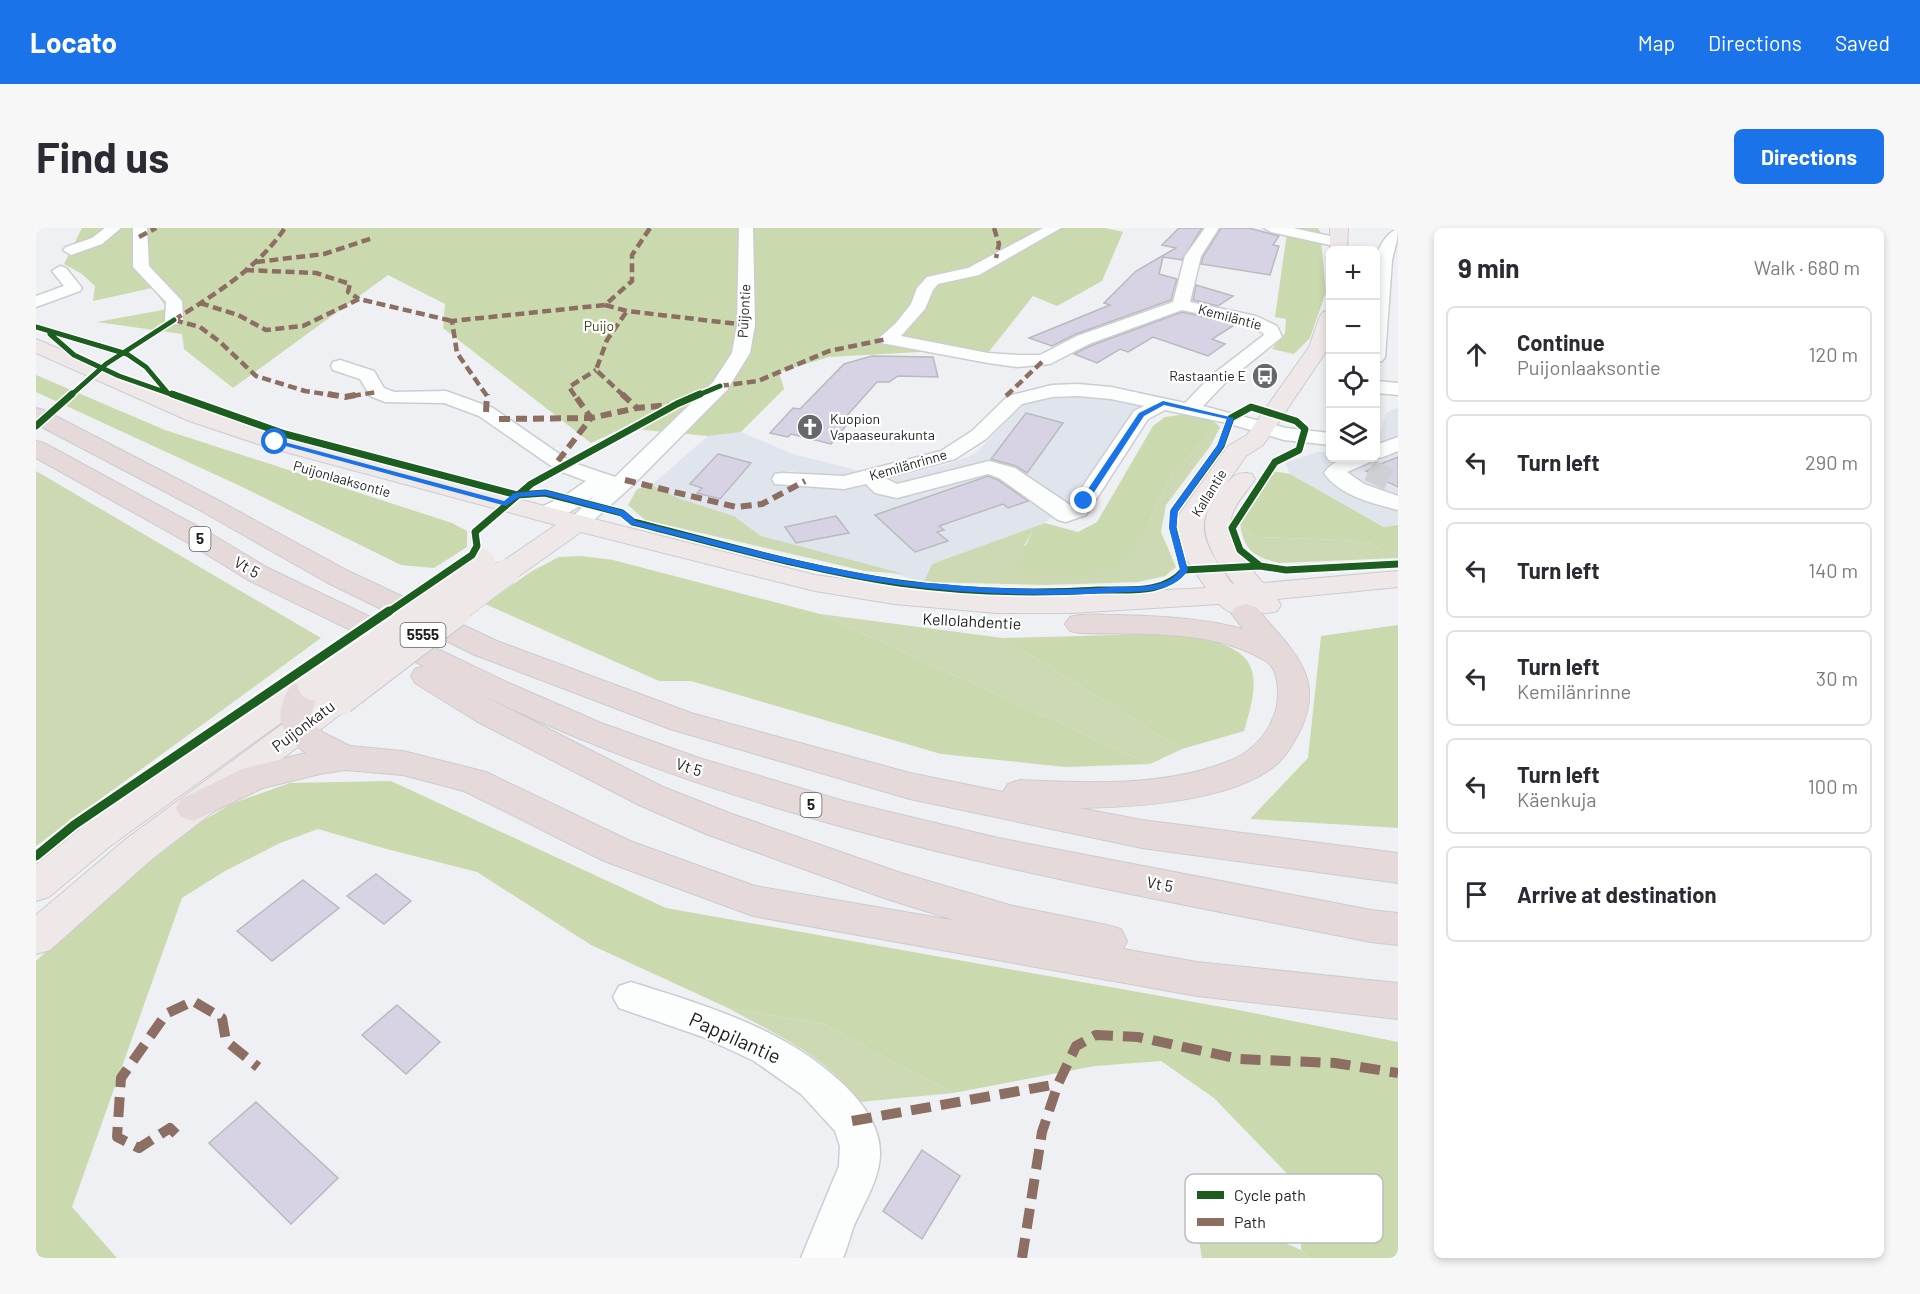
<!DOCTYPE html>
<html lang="en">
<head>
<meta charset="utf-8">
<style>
  :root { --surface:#fff; --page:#f7f7f7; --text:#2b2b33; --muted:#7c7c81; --line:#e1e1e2; --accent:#1a73e8 }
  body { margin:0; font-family:Barlow,sans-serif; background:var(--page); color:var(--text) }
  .controls { position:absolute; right:18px; top:18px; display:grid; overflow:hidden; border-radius:9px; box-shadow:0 3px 9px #0003 }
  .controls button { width:54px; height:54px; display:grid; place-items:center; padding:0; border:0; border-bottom:2px solid var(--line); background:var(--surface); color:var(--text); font:30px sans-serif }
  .stop { position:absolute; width:18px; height:18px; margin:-14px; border:4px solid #1a73e8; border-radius:50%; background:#fff }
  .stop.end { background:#1a73e8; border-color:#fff; box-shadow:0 2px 6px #0008 }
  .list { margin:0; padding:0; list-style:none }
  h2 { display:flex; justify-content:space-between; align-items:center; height:78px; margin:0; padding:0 24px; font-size:26px }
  h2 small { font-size:20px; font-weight:400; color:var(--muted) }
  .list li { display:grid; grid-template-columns:39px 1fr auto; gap:18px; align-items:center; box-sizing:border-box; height:96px; margin:0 12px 12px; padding:0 12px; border:2px solid var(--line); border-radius:9px }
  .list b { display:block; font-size:22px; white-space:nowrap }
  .list p { margin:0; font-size:20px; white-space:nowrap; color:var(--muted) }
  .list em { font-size:20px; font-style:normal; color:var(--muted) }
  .icon { flex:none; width:33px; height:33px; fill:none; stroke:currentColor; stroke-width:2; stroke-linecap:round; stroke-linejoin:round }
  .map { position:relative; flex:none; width:1362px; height:1030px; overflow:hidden; border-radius:9px }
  header { display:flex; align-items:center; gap:36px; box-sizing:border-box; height:84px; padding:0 30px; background:var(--accent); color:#fff }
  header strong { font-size:28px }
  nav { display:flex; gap:33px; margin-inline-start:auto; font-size:21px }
  .intro { display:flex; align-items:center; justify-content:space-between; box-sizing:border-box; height:144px; padding:0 36px }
  h1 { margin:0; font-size:42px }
  .button { padding:15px 27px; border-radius:9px; background:var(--accent); color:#fff; font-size:21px; font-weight:700 }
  main { display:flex; gap:36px; padding:0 36px }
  aside { flex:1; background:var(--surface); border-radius:9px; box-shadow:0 3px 9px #0003 }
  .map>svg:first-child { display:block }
  .built { fill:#dfe4ed }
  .green { fill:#ccd9b3 }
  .forest { fill:#cbd9ae }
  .building { fill:#d7d3e4; stroke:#b9babc; stroke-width:1.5 }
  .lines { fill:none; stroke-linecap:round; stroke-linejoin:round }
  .minor-tunnel { stroke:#ced0d4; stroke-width:22; stroke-dasharray:22 11; stroke-linecap:butt }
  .minor-casing { stroke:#cbcdd0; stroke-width:3 }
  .major-casing { stroke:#cbcccf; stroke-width:2 }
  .highway-casing { stroke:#cbcccf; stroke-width:2 }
  .minor { fill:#fcfdfd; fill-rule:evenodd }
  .major { fill:#efe8e8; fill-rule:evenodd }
  .highway { fill:#e6d9da; fill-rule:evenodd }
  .major-bridge-far1-casing { stroke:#cbcccf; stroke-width:27; stroke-linecap:butt }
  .major-bridge-casing { stroke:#cbcccf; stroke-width:35; stroke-linecap:butt }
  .major-bridge-far1 { stroke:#efe8e8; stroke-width:26 }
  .major-bridge { stroke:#efe8e8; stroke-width:33 }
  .quiet-far2 { stroke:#8d6e63; stroke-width:4.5; stroke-dasharray:9 4.5; stroke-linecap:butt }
  .quiet-far1 { stroke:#8d6e63; stroke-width:6; stroke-dasharray:11 6; stroke-linecap:butt }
  .quiet { stroke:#8d6e63; stroke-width:10; stroke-dasharray:20 10; stroke-linecap:butt }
  .cycleway-far2-casing { stroke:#fff; stroke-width:8 }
  .cycleway-far1-casing { stroke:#fff; stroke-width:10 }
  .cycleway-casing { stroke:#fff; stroke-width:13 }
  .cycleway-far2 { stroke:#1b5e20; stroke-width:5 }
  .cycleway-far1 { stroke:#1b5e20; stroke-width:7 }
  .cycleway { stroke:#1b5e20; stroke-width:9 }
  .route { fill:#1a73e8 }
  .labels { text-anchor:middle; stroke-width:4.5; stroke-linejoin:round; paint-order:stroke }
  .far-street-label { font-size:14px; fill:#1c1e21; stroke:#fff }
  .far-park-label { font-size:14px; fill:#3d4c0f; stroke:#fff }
  .far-poi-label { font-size:14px; fill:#1c1e21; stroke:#fff; text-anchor:end }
  .shield { fill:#fff; stroke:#606264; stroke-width:1.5 }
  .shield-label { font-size:15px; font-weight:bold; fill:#1c1e21 }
  .street-label { font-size:16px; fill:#1c1e21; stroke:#fff }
  .near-street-label { font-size:20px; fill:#1c1e21; stroke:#fff }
  .key { fill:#fff; stroke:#bbbcbc; stroke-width:1.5 }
  .key-label { font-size:16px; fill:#1c1e21 }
</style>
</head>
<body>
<header>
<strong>Locato</strong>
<nav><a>Map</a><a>Directions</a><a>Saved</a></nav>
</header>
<div class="intro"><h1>Find us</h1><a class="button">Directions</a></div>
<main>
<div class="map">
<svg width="1362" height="1030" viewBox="0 0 1362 1030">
  <rect width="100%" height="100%" fill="#eef0f4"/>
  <path class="built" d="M1029,168L1068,169L1110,177L1096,189L1069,224L1041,268L1009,295L896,336L888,354L725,308L698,288L642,270L616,257L672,208L705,204L757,226L824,243L803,248L753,243L738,255L808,262L912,236L934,228L941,224L987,177Z
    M1362,179V297L1349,299L1254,246L1249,235L1281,224H1294V230H1340V209L1344,205L1350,185Z"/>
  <path class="green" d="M1180,195L1184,199L1175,217L1130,277L1125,304L1140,339L1129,348L1102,354L1009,357L888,354L896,336L1009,295L1042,304H996L988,318L1110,301L1136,246L1179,200Z
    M0,243L285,410L0,618Z
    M616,257L642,270L698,288L725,308L868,346L829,343L609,292L592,277L601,261Z
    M1204,295L1218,309L1306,312L1336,316L1346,323H1362V330L1243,335C1217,328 1208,323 1204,295Z
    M784,386L967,410L1146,521L1114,536Z
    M692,780L787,796L917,865L824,874C792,829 739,806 692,780Z
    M1157,975L1265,1022L1273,1030H1166Z"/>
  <path class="forest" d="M46,0H1069L1087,4L1066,53L1021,78L997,68L951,126L902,123L793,129L743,144L748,161L705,204L672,208L587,200L555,215L407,100L409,76L352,47L197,160L148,121L146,106L61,94L132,81L116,60L57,73L59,58L46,46L28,36Z
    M1227,0H1282L1284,3L1290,64L1274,110L1258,126L1236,121L1249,105L1250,91L1239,89L1251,5Z
    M0,147L129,202L416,295L431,303V319L398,340L365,337L202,257L0,164Z
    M1151,186L1169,190L1180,195V199L1136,246L1110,301L1083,339L1015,350L980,340L996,304H1042L1061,294L1117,198L1129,189Z
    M1237,243L1254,246L1348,299L1362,297V323H1346L1336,316L1306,312L1218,309L1204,295Z
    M545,328L577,332L784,386L1114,536L1029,539L905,526L655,453H623L449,376L496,343L523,329Z
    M1362,397V600L1214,591L1272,530L1285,408Z
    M1116,406C1143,408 1208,409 1216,443C1221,462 1213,485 1208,503L1146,521L967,410Z
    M355,553L630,680L1197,781L1362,814V1030H1273L1265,1022L1266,961L1178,870L1125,833L1059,838L917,865L787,796L692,780L555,717L441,644L347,620L282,601L244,615L189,643L146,670L36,979L81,1030H0V733L123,619L195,576L254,555Z"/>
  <path class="building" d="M1143,0H1166L1146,32L1127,29L1123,46L1141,51L1135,72L1040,106L1016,118L993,110L1074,77L1068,75L1100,43L1140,20L1126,17Z
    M1185,0H1213L1243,8L1237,17L1243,18L1234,47L1165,36L1167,29Z
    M1160,57L1197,68L1182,78L1157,72Z
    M1146,84L1200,96L1176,111L1189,116L1172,128L1117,109L1092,124L1084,121L1061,135L1038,126L1054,118Z
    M836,128L897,129L902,149L862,148L853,154H841L807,192L814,193L795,216L755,206L752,209L734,205L757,180L764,181L808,136Z
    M990,185L1027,195L991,245L980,238L955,231Z
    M682,226L715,235L684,271L661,265L666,260L654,256Z
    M1362,229V259L1330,243L1347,235Z
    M952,248L962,252L992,273L972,280L967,276L903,298L908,302L901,304L912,313L879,324L839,287Z
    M800,288L813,305L760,315L749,299Z
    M340,646L375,673L348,696L311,668Z
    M267,652L303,680L236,733L201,703Z
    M361,777L404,814L370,846L326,807Z
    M220,874L302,950L255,996L173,915Z
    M886,922L924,948L886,1011L847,983Z"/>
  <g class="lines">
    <path class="minor-tunnel" d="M1333,242L1362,256"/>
    <g class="minor-casing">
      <path id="minor" d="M69,0H85L66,16L35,27L27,22L30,19L56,10Z
        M97,0H111L113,38L146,73L147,92L144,96H132L129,92L130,74L97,39Z
        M703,0H717L719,97L714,125L691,162L597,257L549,300L541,302L533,300L530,295L559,267C544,278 521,296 501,291L498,286L501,281L530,267L550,253L521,242L443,188L408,175L349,174L334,168L324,151L297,142L295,138L297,134L304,132L338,143L348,160L358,164L410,163L457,180L535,234L579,249L677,154L696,125L701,97Z
        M1007,0H1025L943,47L902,56L897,62L889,81L865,108L952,125L981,127H1004L1041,108L1137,74L1149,28L1169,0H1183L1165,28L1154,74L1220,88L1241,98L1246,109L1189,155L1167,178L1250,200L1294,205V217L1248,212L1191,195L1129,182L1112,191L1050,287L1030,294L1022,292L963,250L952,246L861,270L839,265L830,256L808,261L739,256L736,251L739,246L747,245L808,248L905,223L936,203L972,168L1016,157L1042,156L1075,159L1149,175L1176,147L1228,107L1227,105L1209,96L1146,82L1053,116L1014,136L981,139L952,135L845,115L842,111L860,95L875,76L881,60L891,49L932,40ZM1042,168L1075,171L1108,178L1098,183L1034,277L979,240L953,233L861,256L849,250L919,231L950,211L986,176L1016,169Z
        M1228,0H1257L1308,11L1311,14L1303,19L1235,4Z
        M1362,1C1362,14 1358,21 1356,33L1349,129L1346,133L1340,134C1338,113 1336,41 1343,21C1346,13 1354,3 1362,1Z
        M24,38L30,40L46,60L44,63L0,79V68L28,58L16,43Z
        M1340,153L1362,155V167L1340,165Z
        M1362,209V223L1347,229L1337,231L1334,234L1311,244L1328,256L1362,268V282C1336,275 1304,268 1288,245C1301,227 1320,230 1340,230V217Z
        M595,754C671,778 748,800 807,856C826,874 845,899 844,927C843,953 827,976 817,1000C814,1010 811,1020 807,1030H765L803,938L804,918L799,903L765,866L718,833L667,809L583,780L577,769L583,758Z"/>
    </g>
    <g class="major-casing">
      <path id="major" d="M1294,0H1312L1311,22L1294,24Z
        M1294,82L1293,119L1227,217L1210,228L1186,262C1195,250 1200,242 1216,246L1219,251C1212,262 1200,274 1196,287C1188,312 1212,338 1227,355L1362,343V359L1241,371L1245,377L1241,383C1231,386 1224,387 1216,378L1212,384C1199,388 1193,385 1183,376L1035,385H961L858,376L779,363L545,304L480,350L470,352L460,350L456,344L460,338L520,297L231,219L153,193L0,125V111L169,183L247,209L550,289L779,347L858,358L961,367H1035L1170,360L1148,327L1141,306L1142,288L1192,218L1211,207L1273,119L1284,88L1287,84ZM1174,279C1159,307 1182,335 1199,357C1193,354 1189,346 1185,339C1172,321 1160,300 1174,279Z
        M278,446L289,449L294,456L289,463L73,619L13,669L0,673V637L47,599L267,449Z
        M304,459L315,462L320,470L315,478L116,631L14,722L0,726V687L90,611L293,462Z"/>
    </g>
    <g class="highway-casing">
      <path id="highway" d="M0,180L8,182L178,270L310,342L461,413L655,485L874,545L967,564L972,556L984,552C1050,555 1125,559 1188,535C1214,526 1232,508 1240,482C1243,470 1244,442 1231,434C1178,400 1105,407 1044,405L1034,403L1029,396L1034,389C1049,385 1065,387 1080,387C1123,388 1165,390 1207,401L1195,385L1200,379L1210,376L1220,379C1236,400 1259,420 1269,445C1276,463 1274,480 1266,498C1260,511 1252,526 1241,536C1197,574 1099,579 1043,580L1106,592L1362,625V655L1106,620L874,571L634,501L439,427L290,354L160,280L0,196Z
        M0,213L8,215L172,304L232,340L475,456L565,495L663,530L808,573L962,610L1335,682L1362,685V717L1335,714C1033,653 721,602 442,465L627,559L696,586L865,645L977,678L1071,697L1085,701L1091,713L1087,721L1161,734L1362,755V791L1161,768L717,688L568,633L428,563L367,547L309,542L284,546L227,560L157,593L145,589L140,580L145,571L206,541L270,525C242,507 237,486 255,457L266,454L277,457L282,465L276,484L277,496L288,505L314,518L367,523L450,544L594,613L719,658L921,693L848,670L670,606L603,577L440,493L379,455L375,448L379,441L388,438L212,352L154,316L0,230Z"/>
    </g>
    <use href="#minor" class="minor"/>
    <use href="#major" class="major"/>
    <use href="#highway" class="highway"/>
    <g class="major-bridge-far1-casing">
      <path id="major-bridge-far1" d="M376,385L446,334
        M416,385L470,344"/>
    </g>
    <g class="major-bridge-casing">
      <path id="major-bridge" d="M278,456L378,383
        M304,470L418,383"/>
    </g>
    <use href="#major-bridge-far1" class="major-bridge-far1"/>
    <use href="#major-bridge" class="major-bridge"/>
    <path class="quiet-far2" d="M958,0L963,16L960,30
      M103,9L120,0
      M220,34L288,26L337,10
      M209,42L280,45L314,56L312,64L323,71
      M164,75L202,87L230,102L267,98L323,71L416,93
      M569,77L591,83L710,97
      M138,92L164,99L184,114L220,148L269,163L302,168
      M138,92C179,66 221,41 249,0
      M684,158L722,153L793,123L851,111
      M316,168L341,164
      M451,168L421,125L416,93L569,77L596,53V27L614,0
      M539,168L533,159L560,142
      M588,168L560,142L571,112L591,83
      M970,168L1008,132"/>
    <path class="quiet-far1" d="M292,166L309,169L325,166
      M586,166L601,180
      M450,184L451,166
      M463,191L555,190L601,180L633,177
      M522,233L555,190L538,166
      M589,252L700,279L726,276L769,253"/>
    <path class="quiet" d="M816,893L1022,856
      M140,906L134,900L103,920L81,909L85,850L130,786L157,773L186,790L190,813L222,839
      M986,1030L1006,904L1022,856L1040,818L1060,807L1102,809L1203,831L1299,835L1362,845"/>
    <g class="cycleway-far2-casing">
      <path id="cycleway-far2" d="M0,99L91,126L110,139L131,164
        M14,106L38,127L83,148L140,168
        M34,168L70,136L138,92
        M660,168L684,158"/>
    </g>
    <g class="cycleway-far1-casing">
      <path id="cycleway-far1" d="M136,166L249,206L481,267L509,265L586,285L597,294C685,316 773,342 863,355C929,364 996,366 1063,362C1092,361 1127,367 1148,342L1137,300L1138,283L1185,218L1195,190L1215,179L1260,193L1269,201L1263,222L1239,234L1196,300L1204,322L1224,338
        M0,198L36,166
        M1148,342L1224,338L1250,342L1362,336
        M351,385L436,327L441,318L439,304L495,256L641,176L664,166"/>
    </g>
    <g class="cycleway-casing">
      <path id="cycleway" d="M0,628L38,597L353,383"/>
    </g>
    <use href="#cycleway-far2" class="cycleway-far2"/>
    <use href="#cycleway-far1" class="cycleway-far1"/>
    <use href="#cycleway" class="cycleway"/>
  </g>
  <path class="route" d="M1127,173L1198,190L1188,218L1142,283L1140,300L1152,342C1137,367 1099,363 1073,365C1004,369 933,366 865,357C775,346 683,318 594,296L583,287L509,267L483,269L470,278L235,214L241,212L468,273L478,265L509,262L589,283L600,293C687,314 774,338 862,352C880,355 899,355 917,357C970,361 1023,363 1076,359C1097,358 1131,362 1144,342L1133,300L1134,283L1181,218L1191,191L1128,177L1108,188L1051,275L1044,273L1103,185Z"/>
  <defs>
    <g id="bus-disc" transform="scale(1.35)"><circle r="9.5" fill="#66686b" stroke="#fff"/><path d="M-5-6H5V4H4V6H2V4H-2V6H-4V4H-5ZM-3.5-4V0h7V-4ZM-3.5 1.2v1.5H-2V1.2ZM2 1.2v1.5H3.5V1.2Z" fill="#fff"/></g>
    <g id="church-disc" transform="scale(1.35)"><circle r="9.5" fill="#66686b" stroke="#fff"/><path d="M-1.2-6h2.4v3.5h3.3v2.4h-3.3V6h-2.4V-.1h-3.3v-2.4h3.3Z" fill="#fff"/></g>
  </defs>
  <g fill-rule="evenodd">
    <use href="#bus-disc" x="1229" y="148"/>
    <use href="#church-disc" x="774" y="199"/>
  </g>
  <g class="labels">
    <g class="far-street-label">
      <text transform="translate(708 83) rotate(-87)" y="5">Puijontie</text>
      <text transform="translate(1194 89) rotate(15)" y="5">Kemiläntie</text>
      <text transform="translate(872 237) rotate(-16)" y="5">Kemilänrinne</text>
      <text transform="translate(306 251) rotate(16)" y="5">Puijonlaaksontie</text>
      <text transform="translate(1173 265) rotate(-58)" y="5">Kallantie</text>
    </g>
    <g class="far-park-label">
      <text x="563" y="103">Puijo</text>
    </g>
    <g class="far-poi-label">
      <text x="1210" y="153">Rastaantie E</text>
      <text x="794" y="196" text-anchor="start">Kuopion<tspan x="794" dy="16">Vapaaseurakunta</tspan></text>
    </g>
    <g class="shield">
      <rect x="153.5" y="299" width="21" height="24" rx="4.5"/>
      <rect x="364.5" y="395" width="45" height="24" rx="4.5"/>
      <rect x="764.5" y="565" width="21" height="24" rx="4.5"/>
    </g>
    <g class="shield-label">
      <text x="164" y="316">5</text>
      <text x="387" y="412">5555</text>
      <text x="775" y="582">5</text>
    </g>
    <g class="street-label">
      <text transform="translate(211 339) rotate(30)" y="6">Vt 5</text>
      <text transform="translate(936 393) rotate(3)" y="6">Kellolahdentie</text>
      <text transform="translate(267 498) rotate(-37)" y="6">Puijonkatu</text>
      <text transform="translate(653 539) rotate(18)" y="6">Vt 5</text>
      <text transform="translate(1124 656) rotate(11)" y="6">Vt 5</text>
    </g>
    <g class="near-street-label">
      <text transform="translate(699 810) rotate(24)" y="7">Pappilantie</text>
    </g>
  </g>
  <rect x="1149" y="946" width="198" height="69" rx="9" class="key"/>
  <rect x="1161" y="963" width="27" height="8" fill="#1b5e20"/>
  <rect x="1161" y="990" width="27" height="8" fill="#8d6e63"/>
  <g class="key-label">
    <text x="1198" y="973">Cycle path</text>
    <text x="1198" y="1000">Path</text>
  </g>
</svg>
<div class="controls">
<button>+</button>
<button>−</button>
<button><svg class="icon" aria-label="locate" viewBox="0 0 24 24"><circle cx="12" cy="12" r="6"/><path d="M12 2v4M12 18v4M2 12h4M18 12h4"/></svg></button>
<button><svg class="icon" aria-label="layers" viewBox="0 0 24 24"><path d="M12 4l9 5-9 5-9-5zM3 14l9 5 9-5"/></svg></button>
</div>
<div class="stop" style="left:239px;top:214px"></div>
<div class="stop end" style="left:1048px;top:273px"></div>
</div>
<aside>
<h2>9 min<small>Walk · 680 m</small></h2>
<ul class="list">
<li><svg class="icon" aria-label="ahead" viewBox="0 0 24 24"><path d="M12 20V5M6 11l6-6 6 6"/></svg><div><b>Continue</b><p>Puijonlaaksontie</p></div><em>120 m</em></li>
<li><svg class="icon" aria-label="left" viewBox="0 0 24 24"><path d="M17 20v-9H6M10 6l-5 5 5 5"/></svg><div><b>Turn left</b></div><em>290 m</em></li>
<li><svg class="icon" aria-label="left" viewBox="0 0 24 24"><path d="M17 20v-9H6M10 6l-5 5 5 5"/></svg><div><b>Turn left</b></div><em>140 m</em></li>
<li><svg class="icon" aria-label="left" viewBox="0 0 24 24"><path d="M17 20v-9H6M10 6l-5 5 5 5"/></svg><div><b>Turn left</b><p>Kemilänrinne</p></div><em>30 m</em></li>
<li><svg class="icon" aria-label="left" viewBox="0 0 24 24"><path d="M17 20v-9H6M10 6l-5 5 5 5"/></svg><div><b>Turn left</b><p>Käenkuja</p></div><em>100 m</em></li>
<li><svg class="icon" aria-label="arrive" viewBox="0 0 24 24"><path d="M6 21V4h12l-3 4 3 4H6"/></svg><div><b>Arrive at destination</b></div></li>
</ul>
</aside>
</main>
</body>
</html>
